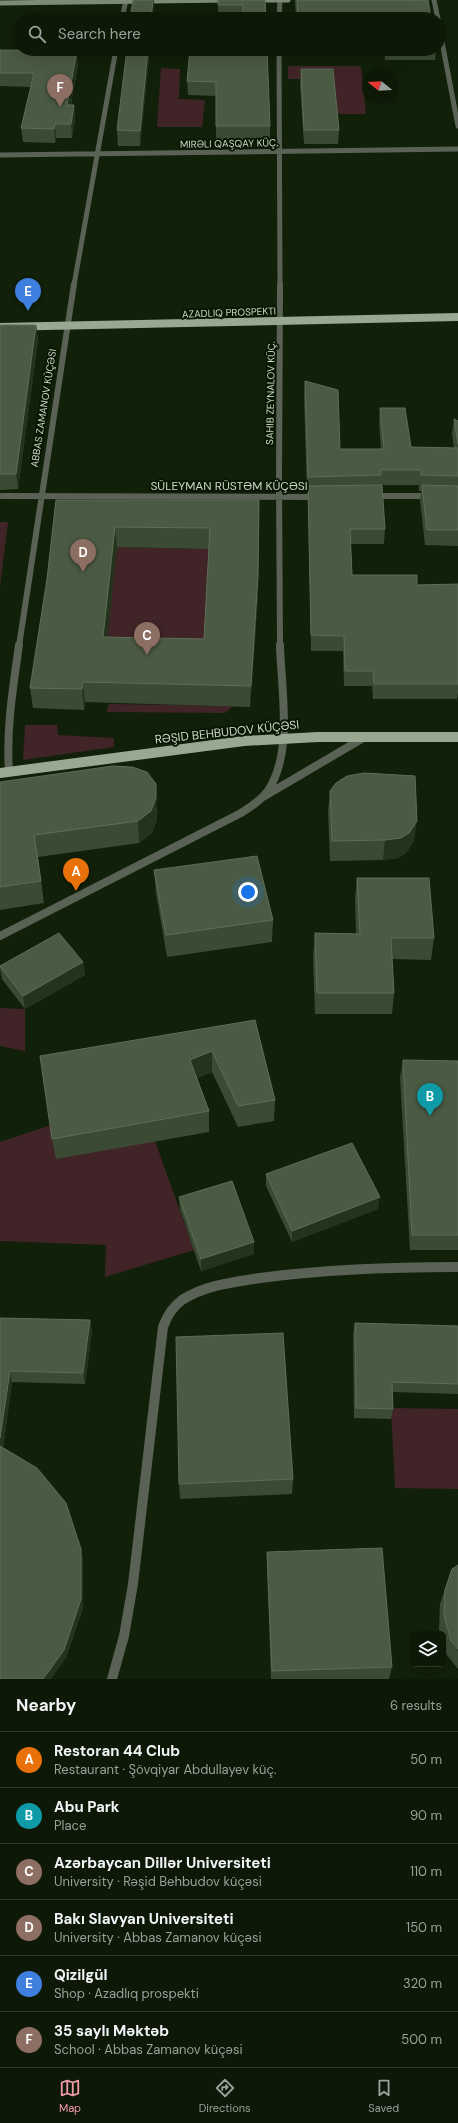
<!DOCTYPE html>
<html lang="en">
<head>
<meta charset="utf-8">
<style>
  :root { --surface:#0d1807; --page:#1b2515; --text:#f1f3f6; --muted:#9aa09b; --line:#2d3728; --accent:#f39aa8 }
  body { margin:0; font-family:"DM Sans",sans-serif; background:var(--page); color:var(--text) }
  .controls { position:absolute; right:12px; bottom:12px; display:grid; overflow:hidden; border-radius:6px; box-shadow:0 4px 16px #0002 }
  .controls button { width:36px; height:36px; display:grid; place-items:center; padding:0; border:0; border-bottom:1px solid var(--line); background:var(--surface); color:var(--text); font:20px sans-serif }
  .compass { position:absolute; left:362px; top:68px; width:36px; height:36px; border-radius:50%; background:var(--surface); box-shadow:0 4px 16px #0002; rotate:288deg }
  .you { position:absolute; left:248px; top:892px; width:14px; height:14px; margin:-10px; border:3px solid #fff; border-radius:50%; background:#1a73e8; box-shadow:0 0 0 6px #1a73e833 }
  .badge { display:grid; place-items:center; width:26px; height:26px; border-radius:50%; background:var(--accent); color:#fff; font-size:13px; font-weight:700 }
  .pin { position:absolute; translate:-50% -33px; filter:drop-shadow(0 1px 2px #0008) }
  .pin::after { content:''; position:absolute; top:21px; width:14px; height:12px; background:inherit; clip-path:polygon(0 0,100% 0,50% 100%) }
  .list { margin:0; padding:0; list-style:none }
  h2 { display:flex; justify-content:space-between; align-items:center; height:52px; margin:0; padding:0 16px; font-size:17px }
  h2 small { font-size:13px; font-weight:400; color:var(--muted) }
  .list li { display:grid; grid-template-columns:26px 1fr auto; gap:12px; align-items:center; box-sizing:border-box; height:56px; padding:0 16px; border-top:1px solid var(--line) }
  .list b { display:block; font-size:15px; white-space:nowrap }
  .list p { margin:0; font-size:13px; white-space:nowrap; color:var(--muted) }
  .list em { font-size:13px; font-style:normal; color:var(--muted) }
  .icon { flex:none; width:22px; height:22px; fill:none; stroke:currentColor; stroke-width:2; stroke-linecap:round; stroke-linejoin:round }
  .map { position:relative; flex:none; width:458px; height:1679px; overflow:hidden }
  .search { position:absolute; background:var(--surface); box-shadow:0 4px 16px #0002; left:12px; right:12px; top:12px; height:44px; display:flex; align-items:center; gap:10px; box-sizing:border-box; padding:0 14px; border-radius:22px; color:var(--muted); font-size:15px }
  .sheet { height:388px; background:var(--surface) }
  nav { display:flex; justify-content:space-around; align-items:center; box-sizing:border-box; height:56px; border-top:1px solid var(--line); background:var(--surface); font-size:11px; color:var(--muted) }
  nav a { display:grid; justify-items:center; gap:2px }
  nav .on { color:var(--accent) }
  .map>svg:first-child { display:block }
  .green { fill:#402428 }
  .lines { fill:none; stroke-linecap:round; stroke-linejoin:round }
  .street-far3 { stroke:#5a6256; stroke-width:5 }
  .street-far2 { stroke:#5a6256; stroke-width:6 }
  .street-far1 { stroke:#5a6256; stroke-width:8 }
  .street { stroke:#5a6256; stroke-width:10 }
  .secondary { stroke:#7d8a77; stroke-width:5 }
  .primary-far1 { stroke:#99a991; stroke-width:8 }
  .primary { stroke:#99a991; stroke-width:10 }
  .wall { fill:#3b4b33; fill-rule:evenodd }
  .shaded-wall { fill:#24331c }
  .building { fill:#4b5a43; stroke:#5f6d58; fill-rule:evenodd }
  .labels { text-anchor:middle; stroke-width:4; stroke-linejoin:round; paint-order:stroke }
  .far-street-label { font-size:10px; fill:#cdd7c8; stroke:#081702 }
  .street-label { font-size:12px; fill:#cdd7c8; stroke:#081702 }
</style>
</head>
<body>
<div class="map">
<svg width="458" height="1679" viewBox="0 0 458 1679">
  <rect width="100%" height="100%" fill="#112009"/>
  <path class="green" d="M288,66H361L366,114H335L333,79H288Z
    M161,68L180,69L179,99L205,100L202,127H157Z
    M0,522H8L0,586Z
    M117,547L210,549L205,660L105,658Z
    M109,704L233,706L225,713L106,712Z
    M25,725H57L58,735L114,738V747L23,760Z
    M0,1008L25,1009V1051L0,1046Z
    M51,1125L155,1141L194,1250L105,1277L106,1245L0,1241V1142Z
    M391,1408L458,1409V1489L395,1488Z"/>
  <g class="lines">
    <path class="street-far3" d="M434,0L438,19
      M122,19L126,0
      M279,19L280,0
      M439,26L458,126
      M279,49L280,285
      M0,155L458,149
      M74,285L116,49"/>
    <path class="street-far2" d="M280,284L279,480L280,646
      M0,496L317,497
      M373,496H431
      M19,646L74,284"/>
    <path class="street-far1" d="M9,772C6,729 13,688 19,645
      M263,797L365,737
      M0,936L241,813C251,807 260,801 267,792C294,754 281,689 280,645"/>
    <path class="street" d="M112,1679L124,1636L133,1584L163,1327C167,1316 172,1307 182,1300C205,1285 234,1282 260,1278C326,1269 392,1267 458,1267"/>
    <path class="secondary" d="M255,0H288
      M0,3L229,0"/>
    <path class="primary-far1" d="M0,327L458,317"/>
    <path class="primary" d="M0,773L244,741L318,737H458"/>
  </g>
  <path class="wall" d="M218,0H265L266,19H218Z
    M295,0H428L431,19H296Z
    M127,49H150L140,146H118L117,130Z
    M190,49L270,126V140H216V96L188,95L187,81Z
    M384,49H436L435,60H385Z
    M0,50L78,65L71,105H74L75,119L72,138H56L55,143L23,142L21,128L31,87L0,86Z
    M301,69L339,130L338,144H304L300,84Z
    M0,325H36L38,340L18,489L0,490Z
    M305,381L340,449H381L379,423L380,408L411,447L454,448L452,434L454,419L458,421V546L425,545L420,500L421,491H419V485H382L385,529L384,544H350L352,575L417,585L458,584V692L457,699H373L372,686H344L343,651H311L308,501V492H307L304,396Z
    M56,500H259L258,596L250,707L85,702L84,710L33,708L30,688L47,579ZM117,547L209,549L204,639L107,637Z
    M0,782L157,807V820L152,833L139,843L38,857L44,903L0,910Z
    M330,791L414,841L406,853L398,858L383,860L330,861L328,811Z
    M154,870L273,920L272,942L167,957L156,893Z
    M357,878L434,938L431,960L392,959L394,993L392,1014H315L313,955L315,933L356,934L355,899Z
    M83,962L85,975L25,1009L2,979L0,968V966Z
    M255,1020L275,1100L274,1121L238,1127L212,1072L197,1078L209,1111V1132L56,1159L52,1139Z
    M403,1060L458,1061V1250H410L400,1077Z
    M266,1174L378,1209L292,1242L266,1186Z
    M179,1197L254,1254L201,1271L180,1209Z
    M0,1318L90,1320L92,1331L85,1384L12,1382L3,1448L83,1557V1608L66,1658L0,1679Z
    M355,1323L458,1326V1394L392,1392L393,1409L391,1419L354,1418L353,1334Z
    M293,1479L292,1494L180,1499L179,1484Z
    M267,1552L392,1667L389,1679H271L267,1566Z
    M458,1565V1669L446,1654L443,1643V1634H440L439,1629L440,1604L452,1569Z"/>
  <path class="shaded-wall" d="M153,0H154V8L153,19H151Z
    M148,49H150L140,146V131Z
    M77,51L78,65L68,119L67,105Z
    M74,105L75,119L72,138L71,124Z
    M55,124L56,138L55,143L54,129Z
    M36,325L38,340L18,489L16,474Z
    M115,527L117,547L105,658L103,637Z
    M258,575V596L250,707L251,686Z
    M83,682L85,702L84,710L82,689Z
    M156,784L157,820L152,833L139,843L138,821Z
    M417,821L414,841L406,853L398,858L383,860L385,840Z
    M83,962L85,975L25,1009L23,996Z
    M212,1051V1072L191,1081L190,1060Z
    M380,1197L378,1209L292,1242V1231Z
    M254,1242V1254L201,1271V1259Z
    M90,1320L92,1331L85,1384L83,1373Z
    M10,1371L12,1382L2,1456L0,1449V1438Z
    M81,1549L83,1557V1608L66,1658L51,1679H43Z"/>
  <path class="building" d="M133,0H153L151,19H130Z
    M218,0H265L266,19H243V5H218Z
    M297,0H428L431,19H298Z
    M127,49H148L140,131L117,130Z
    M190,49H267L270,126H216V82L187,81Z
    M0,50L77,51L67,105H74L71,124H55L54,129L21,128L34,73H0Z
    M301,69H333L339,130H304Z
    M0,325H36L16,474H0Z
    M305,381L338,390L340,449H384L380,408H405L411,447L458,448V476L421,475V470H381V475L308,477Z
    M454,419L458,421V444Z
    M382,485L385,529H350L352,575H417V585L458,584V684H374L373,671H345L344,636L311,635L308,486Z
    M422,485L458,486V530H427Z
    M56,500H259L258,575L251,686L83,682L82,689L30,688L47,579ZM115,527L210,528L204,639L103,637Z
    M113,766L132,767L147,772L156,784V798L151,811L138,821L34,835L41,881L0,887V782Z
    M364,773L415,776L417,821L409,833L401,838L385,840L332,841L330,791L336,783L347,776Z
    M257,856L273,920L166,935L154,870Z
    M357,878H429L434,938H391L394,993H317L315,933L360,934Z
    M59,933L83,962L23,996L0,966Z
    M255,1020L275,1100L238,1106L212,1051L190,1060L209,1111L52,1139L40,1056Z
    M403,1060L458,1061V1235H412Z
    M352,1143L380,1197L292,1231L266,1174Z
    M232,1181L254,1242L201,1259L179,1197Z
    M0,1318L90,1320L83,1373L10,1371L0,1438Z
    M355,1323L458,1326V1384L392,1382L393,1409L356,1408Z
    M283,1333L293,1479L179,1484L176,1337Z
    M0,1446L37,1468L66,1503L81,1549V1599L64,1650L43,1679H0Z
    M382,1548L392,1667L272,1671L267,1552Z
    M458,1565V1649L451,1641L444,1615L445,1590L452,1569Z"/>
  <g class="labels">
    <g class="far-street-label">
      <text transform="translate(229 143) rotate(-1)" y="4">MIRƏLI QAŞQAY KÜÇ.</text>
      <text transform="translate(229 312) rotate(-2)" y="4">AZADLIQ PROSPEKTI</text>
      <text transform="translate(270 393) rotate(-89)" y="4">SAHIB ZEYNALOV KÜÇ.</text>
      <text transform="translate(43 408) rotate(-81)" y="4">ABBAS ZAMANOV KÜÇƏSI</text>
    </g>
    <g class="street-label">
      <text x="229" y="490">SÜLEYMAN RÜSTƏM KÜÇƏSI</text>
      <text transform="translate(227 732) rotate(-6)" y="4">RƏŞID BEHBUDOV KÜÇƏSI</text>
    </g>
  </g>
</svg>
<div class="controls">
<button><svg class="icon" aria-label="layers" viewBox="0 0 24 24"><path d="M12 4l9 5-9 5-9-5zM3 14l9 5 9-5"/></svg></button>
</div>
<svg class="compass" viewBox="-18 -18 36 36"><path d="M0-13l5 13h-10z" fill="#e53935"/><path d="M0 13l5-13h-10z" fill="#9aa09b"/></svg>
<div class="you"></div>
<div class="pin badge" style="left:76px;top:891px;background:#e8710a">A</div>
<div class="pin badge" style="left:430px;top:1116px;background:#0f9aa8">B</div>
<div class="pin badge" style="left:147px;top:655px;background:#8d6e63">C</div>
<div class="pin badge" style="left:83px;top:572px;background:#8d6e63">D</div>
<div class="pin badge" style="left:28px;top:311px;background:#3f7fe0">E</div>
<div class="pin badge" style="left:60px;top:107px;background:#8d6e63">F</div>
<div class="search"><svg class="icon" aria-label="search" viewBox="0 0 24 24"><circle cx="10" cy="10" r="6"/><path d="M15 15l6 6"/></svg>Search here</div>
</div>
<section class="sheet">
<h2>Nearby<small>6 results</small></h2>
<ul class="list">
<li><span class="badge" style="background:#e8710a">A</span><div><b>Restoran 44 Club</b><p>Restaurant · Şövqiyar Abdullayev küç.</p></div><em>50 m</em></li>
<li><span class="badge" style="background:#0f9aa8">B</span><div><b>Abu Park</b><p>Place</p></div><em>90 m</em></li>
<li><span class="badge" style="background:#8d6e63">C</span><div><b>Azərbaycan Dillər Universiteti</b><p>University · Rəşid Behbudov küçəsi</p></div><em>110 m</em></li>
<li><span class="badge" style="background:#8d6e63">D</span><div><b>Bakı Slavyan Universiteti</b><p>University · Abbas Zamanov küçəsi</p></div><em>150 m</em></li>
<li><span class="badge" style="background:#3f7fe0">E</span><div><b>Qizilgül</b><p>Shop · Azadlıq prospekti</p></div><em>320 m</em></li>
<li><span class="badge" style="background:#8d6e63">F</span><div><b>35 saylı Məktəb</b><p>School · Abbas Zamanov küçəsi</p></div><em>500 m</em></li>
</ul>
</section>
<nav>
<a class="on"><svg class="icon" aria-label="map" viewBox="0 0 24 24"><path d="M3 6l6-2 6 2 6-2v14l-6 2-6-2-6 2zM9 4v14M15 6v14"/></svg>Map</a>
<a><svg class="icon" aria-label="directions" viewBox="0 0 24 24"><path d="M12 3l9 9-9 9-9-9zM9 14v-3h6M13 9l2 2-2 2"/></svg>Directions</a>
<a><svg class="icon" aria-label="saved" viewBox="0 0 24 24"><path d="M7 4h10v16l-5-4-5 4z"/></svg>Saved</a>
</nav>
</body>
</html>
